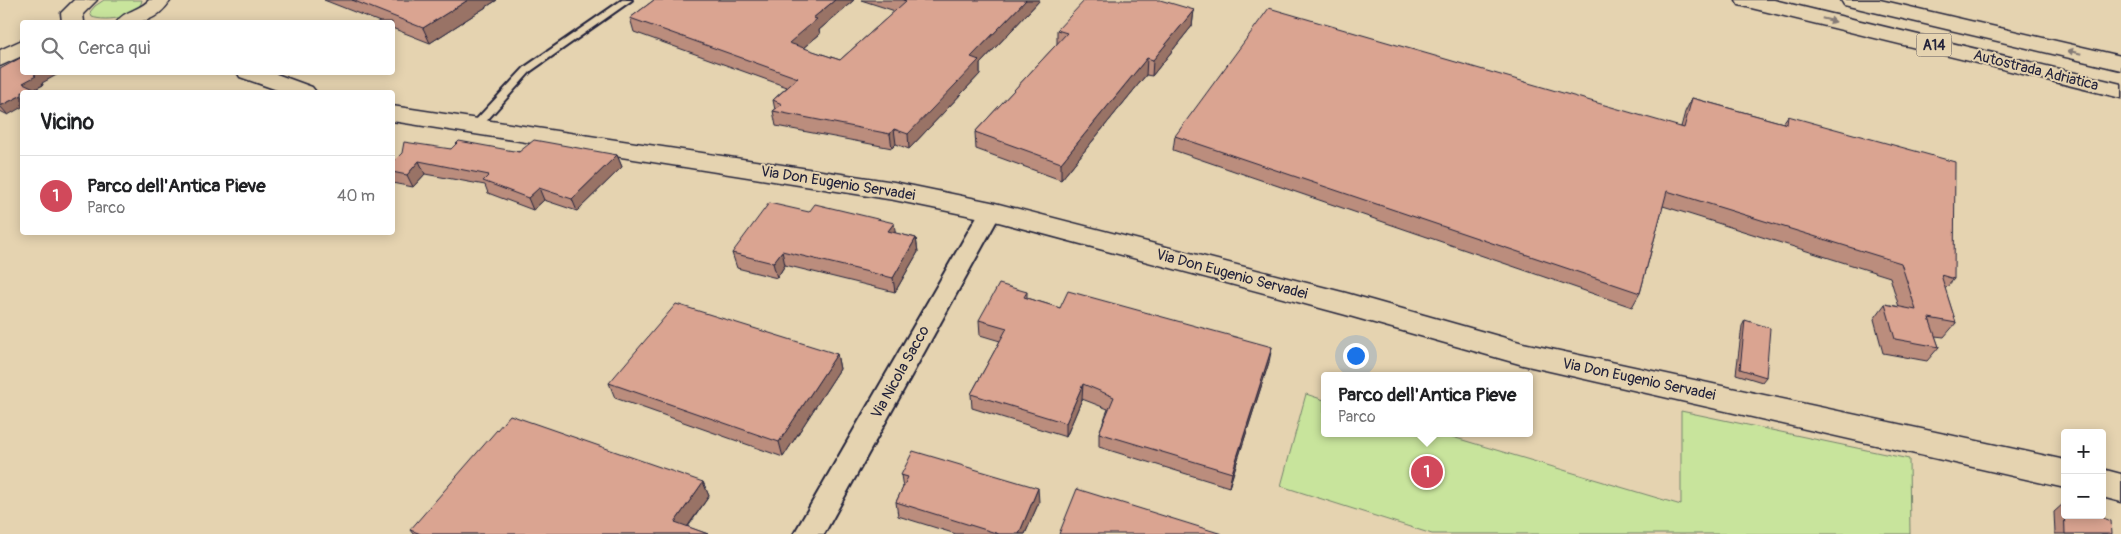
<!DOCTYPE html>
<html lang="it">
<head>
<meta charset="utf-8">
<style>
  :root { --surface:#fff; --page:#f2f2f2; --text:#202124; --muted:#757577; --line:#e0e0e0; --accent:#d1495b }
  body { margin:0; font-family:Pangolin,sans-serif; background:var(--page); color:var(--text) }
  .controls { position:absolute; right:15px; bottom:15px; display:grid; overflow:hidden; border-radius:5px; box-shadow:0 2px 12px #0003 }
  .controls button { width:45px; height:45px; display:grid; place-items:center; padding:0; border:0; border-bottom:1px solid var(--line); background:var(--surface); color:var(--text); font:25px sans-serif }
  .you { position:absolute; left:1355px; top:355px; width:18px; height:18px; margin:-12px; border:4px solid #fff; border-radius:50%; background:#1a73e8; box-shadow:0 0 0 8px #1a73e833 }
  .badge { display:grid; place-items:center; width:32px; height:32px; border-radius:50%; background:var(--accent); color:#fff; font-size:16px; font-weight:700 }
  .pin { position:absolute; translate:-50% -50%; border:2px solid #fff; box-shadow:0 1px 5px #0006 }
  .popup { position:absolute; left:1321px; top:372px; width:212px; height:65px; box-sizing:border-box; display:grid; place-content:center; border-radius:5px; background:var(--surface); filter:drop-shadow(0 1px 4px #0005); font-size:16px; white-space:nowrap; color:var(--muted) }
  .popup b { font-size:19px; color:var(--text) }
  .popup::after { content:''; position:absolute; left:50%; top:100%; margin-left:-10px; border:10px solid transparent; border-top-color:var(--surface) }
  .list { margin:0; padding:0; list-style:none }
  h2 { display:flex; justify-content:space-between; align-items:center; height:65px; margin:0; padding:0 20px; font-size:21px }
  h2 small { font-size:16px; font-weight:400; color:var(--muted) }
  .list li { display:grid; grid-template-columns:32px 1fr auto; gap:15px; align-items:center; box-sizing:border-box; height:80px; padding:0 20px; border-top:1px solid var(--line) }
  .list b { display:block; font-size:19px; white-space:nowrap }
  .list p { margin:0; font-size:16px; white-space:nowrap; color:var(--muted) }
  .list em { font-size:16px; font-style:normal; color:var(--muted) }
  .icon { flex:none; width:28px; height:28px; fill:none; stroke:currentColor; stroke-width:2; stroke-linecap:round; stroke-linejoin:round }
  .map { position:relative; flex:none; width:2121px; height:534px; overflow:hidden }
  .search { position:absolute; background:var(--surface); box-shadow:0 2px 12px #0003; left:20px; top:20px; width:375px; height:55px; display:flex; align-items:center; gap:12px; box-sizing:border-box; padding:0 18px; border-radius:5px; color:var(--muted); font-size:19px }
  .panel { position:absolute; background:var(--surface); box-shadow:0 2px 12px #0003; left:20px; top:90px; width:375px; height:145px; border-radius:5px }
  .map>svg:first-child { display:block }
  .green { fill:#c8e49c; stroke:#75836c }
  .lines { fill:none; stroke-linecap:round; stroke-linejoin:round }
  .lane-casing { stroke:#22223b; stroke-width:4 }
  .street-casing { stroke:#22223b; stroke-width:4 }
  .secondary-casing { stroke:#22223b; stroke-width:3 }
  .highway-casing { stroke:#22223b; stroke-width:3 }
  .lane { fill:#e5d3b0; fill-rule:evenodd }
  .street { fill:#e5d3b0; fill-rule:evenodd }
  .secondary { fill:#e5d3b0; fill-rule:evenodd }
  .highway { fill:#e5d3b0; fill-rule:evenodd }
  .wall { fill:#bb8d7d; stroke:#22223b }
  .shaded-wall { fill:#997366; stroke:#22223b }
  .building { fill:#daa491; stroke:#22223b }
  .oneway { fill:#847a76 }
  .labels { text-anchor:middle; stroke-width:4; stroke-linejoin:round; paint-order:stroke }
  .shield { fill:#e5d3b0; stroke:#5c575e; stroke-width:1 }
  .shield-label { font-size:14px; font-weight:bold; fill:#22223b }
  .street-label { font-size:15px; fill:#22223b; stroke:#e5d3b0 }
</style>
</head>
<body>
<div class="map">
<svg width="2121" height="534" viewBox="0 0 2121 534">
  <rect width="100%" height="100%" fill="#e5d3b0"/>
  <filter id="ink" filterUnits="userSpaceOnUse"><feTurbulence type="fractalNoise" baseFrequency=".02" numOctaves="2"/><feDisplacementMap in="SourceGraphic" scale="10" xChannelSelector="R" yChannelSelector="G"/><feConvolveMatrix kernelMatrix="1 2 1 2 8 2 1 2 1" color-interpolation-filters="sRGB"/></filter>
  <g filter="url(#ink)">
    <path class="green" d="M104,0H142C139,18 106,22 92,17L90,12L95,6Z
      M1306,394L1324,400V433H1439L1681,505V411L1909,459L1910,534H1432L1281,486Z"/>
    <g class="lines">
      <g class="lane-casing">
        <path id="lane" d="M622,0H632L531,71L481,127H473L472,125L473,123L525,67Z"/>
      </g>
      <g class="street-casing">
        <path id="street" d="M991,203L999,206L1002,211L824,534H794L980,211L983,206Z"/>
      </g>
      <g class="secondary-casing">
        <path id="secondary" d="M74,0H97L83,14L84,22H62L61,13Z
          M149,0H171C155,23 143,22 117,22C123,11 141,10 149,0Z
          M22,40V56L0,66V50Z
          M237,72H271L312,87L316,92H283L240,77Z
          M392,106L894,182L991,202L1346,293L1523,343L2065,460V488L1523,365L1346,315L991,220L894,200L392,121Z
          M2102,469L2121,474V502L2102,497Z"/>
      </g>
      <g class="highway-casing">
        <path id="highway" d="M1736,0H1774L2121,84V98L1739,5Z
          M1841,0H1880L2121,56V70L1844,5Z"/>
      </g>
      <use href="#lane" class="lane"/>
      <use href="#street" class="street"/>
      <use href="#secondary" class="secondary"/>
      <use href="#highway" class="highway"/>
    </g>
    <path class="wall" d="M324,0H497L430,43L392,28V22H380Z
      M654,0H854L819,30L820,34L803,48L840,60L895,11L861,0H1040L980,64V74L909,149L896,144L892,148L776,126L773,111L775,110L773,100L787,87L634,32L630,18Z
      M1194,10L1192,26L1152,76L1146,75L1061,180L976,149L975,132L1057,44V30Z
      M0,69L42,83L43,85L35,89L37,92H22L8,115L0,111Z
      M1692,98L1783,123L1788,116L1954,279L1945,289L1956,323L1944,337L1935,336L1939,347L1927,361L1883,353L1874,319L1885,304L1899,307L1890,277L1663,206L1640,293L1632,307L1173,150L1175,136L1681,127L1685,112Z
      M451,149L617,155L622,167L577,211L544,200L533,210L488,193L485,185L425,174L413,187L392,183V163Z
      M895,233L916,238L918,252L895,292L785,265L777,278L737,268L732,253Z
      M1027,292V298L1060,308L1269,362L1229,487L1099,447V433L1108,409L1082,399L1066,437L972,408L971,394L1000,341L980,335L979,320Z
      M1745,320L1766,377L1762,382L1736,374L1742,326Z
      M837,354L840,369L783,457L615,398L609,383Z
      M901,475L1039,502L1025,534H956L898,516L896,502L903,488Z
      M703,482L709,496L688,527L708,534H413L410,530Z
      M2064,503L2112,534H2055L2054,512Z"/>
    <path class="shaded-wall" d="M468,0H497L430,43L423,28Z
      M835,0H854L819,30L820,34L792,57L789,43L813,18Z
      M1026,0H1040L980,64V74L909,149L908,134L971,57Z
      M1194,10L1192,26L1152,76L1153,60Z
      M1147,58L1146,75L1061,180V163Z
      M39,72H62L42,83L43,85L35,89L37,92H27L23,83L34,75Z
      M22,95V107L8,115L0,106Z
      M894,129L896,144L892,148L890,134Z
      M617,155L622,167L577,211L572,199Z
      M419,161L425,174L413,187L407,175Z
      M539,188L544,200L533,210L528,198Z
      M894,223L896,237L888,231Z
      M916,238L918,252L895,292L893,278Z
      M782,251L785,265L777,278L773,263Z
      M1272,347L1269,362L1229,487L1232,473Z
      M837,354L840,369L783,457L779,442Z
      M1083,384L1082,399L1066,437V423Z
      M703,482L709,496L682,534L675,522Z
      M1038,488L1039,502L1025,534H1019Z"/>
    <path class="building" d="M352,0H468L423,28Z
      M654,0H835L813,18L817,19L789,43L840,60L906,1L903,0H1026L971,57L979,60L908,134L894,129L890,134L773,111L782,104L773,100L798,78L630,18Z
      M1085,0H1160L1194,10L1153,60L1147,58L1061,163L975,132L1067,33L1057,30Z
      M1269,8L1684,128L1692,98L1787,124L1788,116L1955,162L1954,279L1941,275L1956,323L1929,318L1939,347L1895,339L1885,304L1916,310L1901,263L1667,191L1640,293L1175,136Z
      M22,57V72H39L34,75L36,76L23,83L34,88L27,92H22V95L0,106V69Z
      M534,140L617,155L572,199L539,188L528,198L483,181L489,175L419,161L407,175L392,172V163L402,153L404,142L451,149L459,141L519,152Z
      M769,203L809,212L815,204L894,223L888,231L916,238L893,278L782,251L773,263L732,253Z
      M999,284L1027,292L1024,297L1060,308L1068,291L1272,347L1232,473L1099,433L1114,397L1083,384L1066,423L971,394L1007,328L979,320Z
      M676,304L837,354L779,442L609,383Z
      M1745,320L1770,328L1766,377L1740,369Z
      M510,415L703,482L675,522L708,534H421L410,530Z
      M913,451L1038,488L1019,534H999L896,502L908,477L901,475Z
      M1077,489L1222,534H1059Z
      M2064,503L2065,504V515H2096L2111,521L2112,534H2065Z"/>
    <defs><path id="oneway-solid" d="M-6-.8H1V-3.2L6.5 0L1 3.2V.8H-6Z" transform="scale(1.25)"/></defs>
    <g class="oneway">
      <use href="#oneway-solid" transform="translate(1829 20) rotate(14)"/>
      <use href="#oneway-solid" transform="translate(2074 52) rotate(-167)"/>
    </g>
  </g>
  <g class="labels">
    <rect class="shield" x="1916.5" y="33.5" width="35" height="23" rx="4"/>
    <g class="shield-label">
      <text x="1934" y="50">A14</text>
    </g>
    <g class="street-label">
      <text transform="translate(2036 70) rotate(14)" y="5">Autostrada Adriatica</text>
      <text transform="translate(838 183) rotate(9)" y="5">Via Don Eugenio Servadei</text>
      <text transform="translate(1232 274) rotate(15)" y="5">Via Don Eugenio Servadei</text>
      <text transform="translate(900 372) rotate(-61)" y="5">Via Nicola Sacco</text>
      <text transform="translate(1639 379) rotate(12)" y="5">Via Don Eugenio Servadei</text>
    </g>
  </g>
</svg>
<div class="controls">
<button>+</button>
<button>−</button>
</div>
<div class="you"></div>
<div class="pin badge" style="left:1427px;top:472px">1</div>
<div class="popup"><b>Parco dell'Antica Pieve</b>Parco</div>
<div class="search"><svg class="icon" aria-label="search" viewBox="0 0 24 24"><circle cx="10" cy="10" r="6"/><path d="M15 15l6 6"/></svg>Cerca qui</div>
<section class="panel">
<h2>Vicino<small></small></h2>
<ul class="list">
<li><span class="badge">1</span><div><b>Parco dell'Antica Pieve</b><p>Parco</p></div><em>40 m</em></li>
</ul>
</section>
</div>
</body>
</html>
